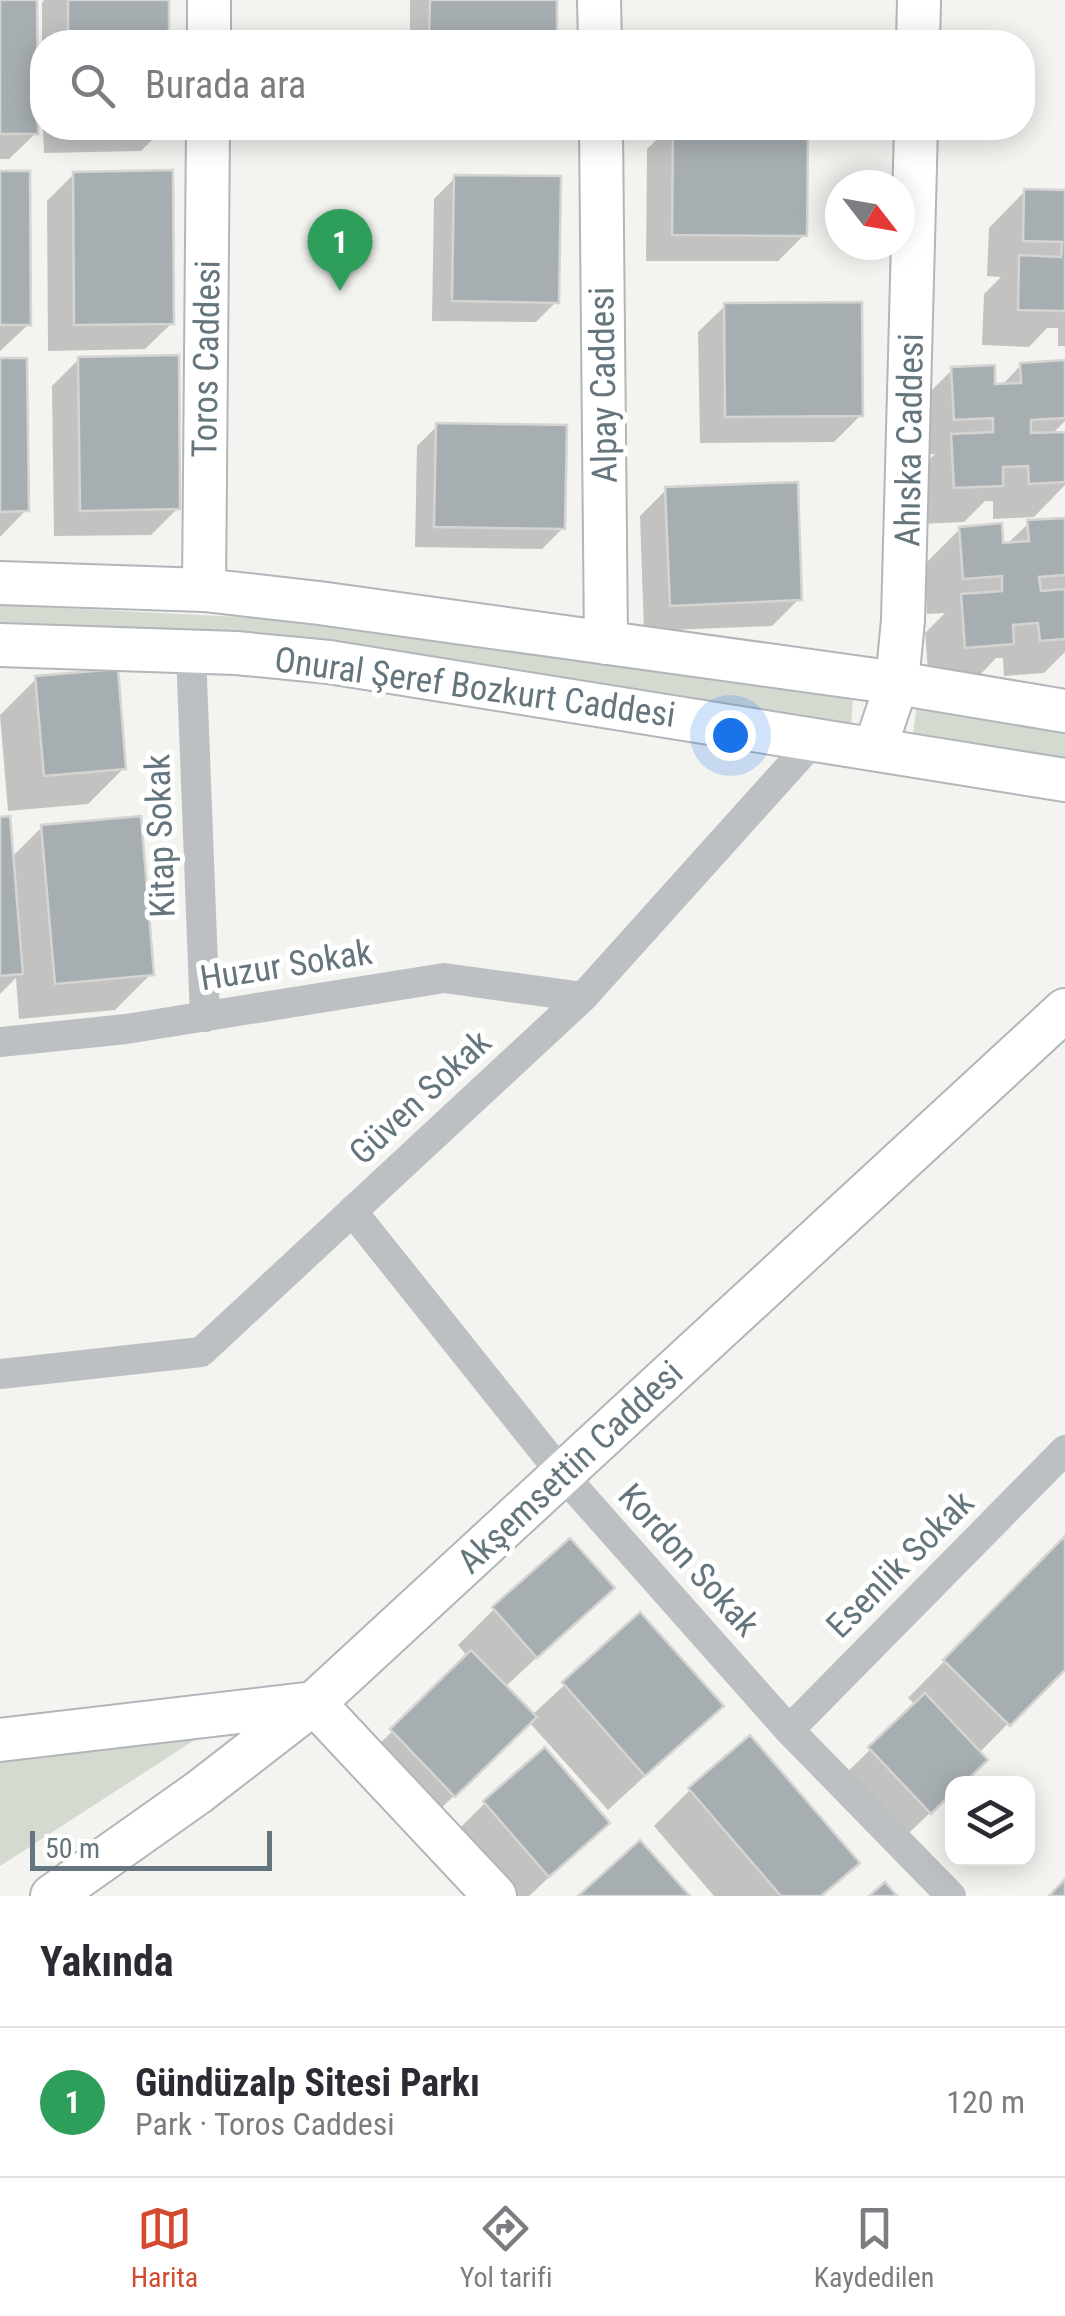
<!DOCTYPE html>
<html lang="tr">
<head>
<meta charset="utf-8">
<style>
  :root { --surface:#fff; --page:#f7f7f7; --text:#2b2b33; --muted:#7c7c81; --line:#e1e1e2; --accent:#d44a2f }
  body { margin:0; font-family:"Roboto Condensed",sans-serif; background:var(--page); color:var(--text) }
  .controls { position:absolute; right:30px; bottom:30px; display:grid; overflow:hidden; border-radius:20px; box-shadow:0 5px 25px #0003 }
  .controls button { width:90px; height:90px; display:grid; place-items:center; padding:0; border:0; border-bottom:2px solid var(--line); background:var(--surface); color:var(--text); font:50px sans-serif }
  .compass { position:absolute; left:825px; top:170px; width:90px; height:90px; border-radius:50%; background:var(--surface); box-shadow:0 5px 25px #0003; rotate:121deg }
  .scale { position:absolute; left:30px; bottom:25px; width:242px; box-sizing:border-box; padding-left:10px; border:5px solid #65757e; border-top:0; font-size:28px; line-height:35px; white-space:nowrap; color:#65757e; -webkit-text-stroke:8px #fff; paint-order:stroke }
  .you { position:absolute; left:730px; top:735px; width:35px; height:35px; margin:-25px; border:8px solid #fff; border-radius:50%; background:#1a73e8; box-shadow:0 0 0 15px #1a73e833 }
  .badge { display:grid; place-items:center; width:65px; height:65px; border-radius:50%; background:var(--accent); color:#fff; font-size:32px; font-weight:700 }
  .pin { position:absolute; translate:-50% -82px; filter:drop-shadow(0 2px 5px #0008) }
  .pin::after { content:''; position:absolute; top:52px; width:35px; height:30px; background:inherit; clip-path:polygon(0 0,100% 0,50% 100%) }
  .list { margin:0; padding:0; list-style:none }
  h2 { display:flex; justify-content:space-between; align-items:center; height:130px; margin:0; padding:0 40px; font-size:42px }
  h2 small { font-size:32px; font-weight:400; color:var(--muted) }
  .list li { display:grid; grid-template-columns:65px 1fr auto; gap:30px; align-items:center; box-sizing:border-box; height:150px; padding:0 40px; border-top:2px solid var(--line) }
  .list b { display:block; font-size:38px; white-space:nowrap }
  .list p { margin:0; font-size:32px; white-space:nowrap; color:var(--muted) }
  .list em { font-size:32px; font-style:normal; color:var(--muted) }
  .icon { flex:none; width:55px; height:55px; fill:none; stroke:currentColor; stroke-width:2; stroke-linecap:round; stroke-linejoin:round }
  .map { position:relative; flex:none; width:1065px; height:1896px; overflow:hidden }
  .search { position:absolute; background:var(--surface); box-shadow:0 5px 25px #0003; left:30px; right:30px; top:30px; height:110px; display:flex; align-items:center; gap:25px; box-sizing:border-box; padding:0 35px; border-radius:40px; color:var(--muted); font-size:38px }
  .sheet { height:280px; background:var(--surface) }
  nav { display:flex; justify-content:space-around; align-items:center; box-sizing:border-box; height:140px; border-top:2px solid var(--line); background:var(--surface); font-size:28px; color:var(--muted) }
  nav a { display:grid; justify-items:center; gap:5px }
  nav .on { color:var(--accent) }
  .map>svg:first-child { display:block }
  .green { fill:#d5dad1 }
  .shadow { fill:#0003 }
  .building { fill:#a7aeb2; stroke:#d4d4d2; stroke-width:2.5 }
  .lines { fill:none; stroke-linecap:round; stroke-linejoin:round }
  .secondary-casing { stroke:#b1b6b9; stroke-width:46 }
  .street { stroke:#bcc0c3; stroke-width:30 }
  .secondary { stroke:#fff; stroke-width:42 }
  .labels { text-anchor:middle; stroke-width:10; stroke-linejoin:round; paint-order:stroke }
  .street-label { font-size:35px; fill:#65757e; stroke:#fff }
</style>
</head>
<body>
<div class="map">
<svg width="1065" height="1896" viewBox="0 0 1065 1896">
  <rect width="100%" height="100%" fill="#f3f3f0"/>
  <path class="green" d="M0,605L300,620L853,699L851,726L0,629Z
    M917,706L1065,731V758L913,733Z
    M210,1730L0,1866V1759Z"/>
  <path class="shadow" d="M0,0H34L36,133L9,159H0Z
    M44,0H166L167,42H42V55V3Z
    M410,0H555L554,42H410Z
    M43,128H164L141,151L44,153Z
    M669,128H805L804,235L778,261H646L647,149Z
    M0,174L29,324L0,351Z
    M74,174L172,323L145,349L48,351L47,201Z
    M455,178L557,301L536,322L432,321L434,199Z
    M1025,191L1065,212V346H1058V328H1047L1029,347L982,345L984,294L1001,277L987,276L989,228Z
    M725,306L861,415L834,442L700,443L698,332Z
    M79,359L178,508L151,535L54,536L52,386Z
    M0,360L26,510L0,537Z
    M1065,363V421L1051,435L1065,434V485L1034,517L993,519V501H985L964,522L919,524L916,473L935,454L918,455L916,406L952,370L1000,387L1021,365Z
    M437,426L563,528L542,549L415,547L417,446Z
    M667,489L799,599L772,626L644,631L640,516Z
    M1065,520V587L1060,592L1065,591V652L1044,673L1004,676L1003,658H996L975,680L929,683L925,633L945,613L927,614L924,565L960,529L1006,545L1029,523Z
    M36,679L124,768L88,804L8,811L0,715Z
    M0,819L11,858L42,827L151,974L115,1010L19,1019L16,978L0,994Z
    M1065,1539V1666L979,1753L952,1784V1792L893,1848L834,1785L916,1705L908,1698Z
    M611,1588L504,1688L531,1716L640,1615L721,1706L608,1810L529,1722L418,1831L356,1767L468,1657L458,1645L494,1609Z
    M690,1790L856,1863L823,1896H714L654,1826Z
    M485,1803L607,1823L529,1896H498L449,1839Z"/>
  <path class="building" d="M0,0H37L38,134H0Z
    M68,0H169V42H68Z
    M430,0H557V42H429Z
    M673,128H808L807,236L672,235Z
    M173,170L174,324L74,325L73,172Z
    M0,171H30L31,325H0Z
    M454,175L561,176L559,303L452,301Z
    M1024,189L1065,190V311L1018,310L1019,255L1061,257L1062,242L1023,241Z
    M862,302L863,416L725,417L724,303Z
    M179,355L180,509L80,511L78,357Z
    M0,358H27L29,511L0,512Z
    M1065,360V418L1031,420V433L1065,432V482L1029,484L1028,466L1003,467V486L954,488L951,434L993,432V418L954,420L951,367L995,365V384L1021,383L1020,363Z
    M436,423L567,425L565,529L434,527Z
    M798,482L802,600L670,606L665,487Z
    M1065,518V575L1039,577L1041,591L1065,589V639L1040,641L1038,623L1013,625L1014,644L965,648L961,594L1002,591V576L963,579L959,527L1002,523L1003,543L1029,541L1027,520Z
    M118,669L126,769L44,776L35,676Z
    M10,816L23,974L0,976V817Z
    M141,816L154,975L55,984L41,825Z
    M1065,1536V1670L1010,1726L943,1660Z
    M570,1538L615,1588L537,1658L492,1607Z
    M640,1612L724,1706L645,1776L562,1682Z
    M471,1650L537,1717L455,1797L390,1729Z
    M925,1693L988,1760L963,1784H952V1793L931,1814L868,1747Z
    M750,1735L860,1863L821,1896H781L688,1788Z
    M545,1747L610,1823L549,1877L483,1801Z
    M640,1840L690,1896H578Z
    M1065,1879V1896H1049Z
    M885,1882L897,1896H869Z"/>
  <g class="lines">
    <g class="secondary-casing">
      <path id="secondary" d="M599,0L600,42
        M209,42V0
        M918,42L919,0
        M601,128L606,643
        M0,583L204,590L319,603L897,683L1065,711
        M204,590L208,128
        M0,645L236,653L329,662L1065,780
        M875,748L897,683L903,620L916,128
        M0,1740L314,1703L495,1896
        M52,1896L199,1792L314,1703L1065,1010"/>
    </g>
    <path class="street" d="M191,652L205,1017
      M0,1042L126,1029L444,978L583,997
      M352,1211L562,1474L789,1730L951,1896
      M0,1374L201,1352L583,997L816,738
      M789,1730L1065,1450"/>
    <use href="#secondary" class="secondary"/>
  </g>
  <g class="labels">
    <g class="street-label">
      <text transform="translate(206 359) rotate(-89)" y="12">Toros Caddesi</text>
      <text transform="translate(603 385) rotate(-91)" y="12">Alpay Caddesi</text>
      <text transform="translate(909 440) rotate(-89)" y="12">Ahıska Caddesi</text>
      <text transform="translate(475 687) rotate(8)" y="12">Onural Şeref Bozkurt Caddesi</text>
      <text transform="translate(160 836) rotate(-92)" y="12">Kitap Sokak</text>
      <text transform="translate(286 965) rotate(-9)" y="12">Huzur Sokak</text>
      <text transform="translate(420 1097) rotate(-43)" y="12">Güven Sokak</text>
      <text transform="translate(570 1467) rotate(-43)" y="12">Akşemsettin Caddesi</text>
      <text transform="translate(689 1560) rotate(48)" y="12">Kordon Sokak</text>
      <text transform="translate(900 1564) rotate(-45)" y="12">Esenlik Sokak</text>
    </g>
  </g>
</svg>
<div class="controls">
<button><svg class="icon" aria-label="layers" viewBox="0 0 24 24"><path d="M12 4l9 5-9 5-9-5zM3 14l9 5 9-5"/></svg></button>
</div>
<svg class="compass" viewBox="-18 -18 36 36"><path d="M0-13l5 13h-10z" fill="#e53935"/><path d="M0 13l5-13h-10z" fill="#7c7c81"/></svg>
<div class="scale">50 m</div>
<div class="you"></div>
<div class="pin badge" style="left:340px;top:291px;background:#2e9e5b">1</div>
<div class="search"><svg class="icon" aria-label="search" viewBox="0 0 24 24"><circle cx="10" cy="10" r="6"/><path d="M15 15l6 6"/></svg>Burada ara</div>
</div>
<section class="sheet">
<h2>Yakında<small></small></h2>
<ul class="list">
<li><span class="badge" style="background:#2e9e5b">1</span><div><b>Gündüzalp Sitesi Parkı</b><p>Park · Toros Caddesi</p></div><em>120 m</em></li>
</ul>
</section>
<nav>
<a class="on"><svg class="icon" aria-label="map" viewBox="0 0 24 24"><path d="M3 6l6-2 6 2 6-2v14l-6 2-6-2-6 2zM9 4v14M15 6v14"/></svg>Harita</a>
<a><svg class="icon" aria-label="directions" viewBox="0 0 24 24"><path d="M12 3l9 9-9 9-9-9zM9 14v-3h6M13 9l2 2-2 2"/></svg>Yol tarifi</a>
<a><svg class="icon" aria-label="saved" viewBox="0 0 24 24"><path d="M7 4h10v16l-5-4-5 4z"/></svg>Kaydedilen</a>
</nav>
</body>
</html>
